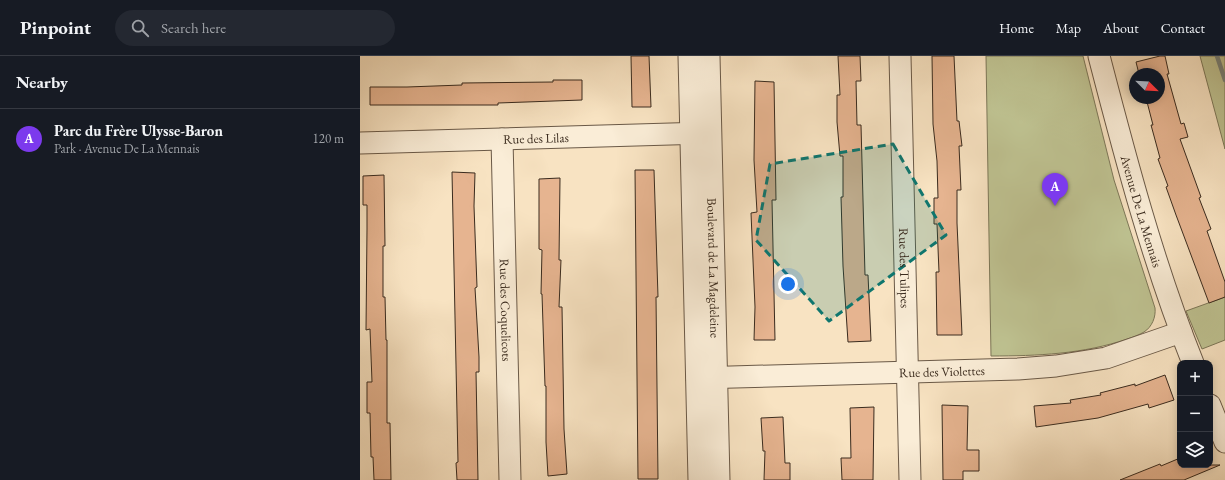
<!DOCTYPE html>
<html lang="en">
<head>
<meta charset="utf-8">
<style>
  :root { --surface:#171b24; --page:#242831; --text:#f1f3f6; --muted:#9ea1a6; --line:#363941; --accent:#7c3aed }
  body { margin:0; font-family:"EB Garamond",serif; background:var(--page); color:var(--text) }
  .controls { position:absolute; right:12px; bottom:12px; display:grid; overflow:hidden; border-radius:8px; box-shadow:0 2px 10px #0003 }
  .controls button { width:36px; height:36px; display:grid; place-items:center; padding:0; border:0; border-bottom:1px solid var(--line); background:var(--surface); color:var(--text); font:20px sans-serif }
  .compass { position:absolute; left:769px; top:12px; width:36px; height:36px; border-radius:50%; background:var(--surface); box-shadow:0 2px 10px #0003; rotate:114deg }
  .you { position:absolute; left:428px; top:228px; width:14px; height:14px; margin:-10px; border:3px solid #fff; border-radius:50%; background:#1a73e8; box-shadow:0 0 0 6px #1a73e833 }
  .badge { display:grid; place-items:center; width:26px; height:26px; border-radius:50%; background:var(--accent); color:#fff; font-size:13px; font-weight:700 }
  .pin { position:absolute; translate:-50% -33px; filter:drop-shadow(0 1px 2px #0008) }
  .pin::after { content:''; position:absolute; top:21px; width:14px; height:12px; background:inherit; clip-path:polygon(0 0,100% 0,50% 100%) }
  .list { margin:0; padding:0; list-style:none }
  h2 { display:flex; justify-content:space-between; align-items:center; height:52px; margin:0; padding:0 16px; font-size:17px }
  h2 small { font-size:13px; font-weight:400; color:var(--muted) }
  .list li { display:grid; grid-template-columns:26px 1fr auto; gap:12px; align-items:center; box-sizing:border-box; height:60px; padding:0 16px; border-top:1px solid var(--line) }
  .list b { display:block; font-size:15px; white-space:nowrap }
  .list p { margin:0; font-size:13px; white-space:nowrap; color:var(--muted) }
  .list em { font-size:13px; font-style:normal; color:var(--muted) }
  .icon { flex:none; width:22px; height:22px; fill:none; stroke:currentColor; stroke-width:2; stroke-linecap:round; stroke-linejoin:round }
  .map { position:relative; flex:none; width:865px; height:424px; overflow:hidden }
  header { display:flex; align-items:center; gap:24px; box-sizing:border-box; height:56px; padding:0 20px; background:var(--surface); border-bottom:1px solid var(--line) }
  header strong { font-size:19px }
  nav { display:flex; gap:22px; margin-inline-start:auto; font-size:14px }
  .search { width:280px; height:36px; background:var(--page); display:flex; align-items:center; gap:10px; box-sizing:border-box; padding:0 14px; border-radius:22px; color:var(--muted); font-size:15px }
  main { display:flex }
  aside { flex:1; background:var(--surface) }
  .map>svg:first-child { display:block }
  .green { fill:#bfc392; stroke:#7c7758 }
  .lines { fill:none; stroke-linecap:round; stroke-linejoin:round }
  .stream { stroke:#77837c; stroke-width:4.5 }
  .building { fill:#e6b490; stroke:#3a2b1e }
  .minor-casing { stroke:#6a5947; stroke-width:23 }
  .minor { stroke:#faedd7; stroke-width:21 }
  .marked { fill:#0f766e; fill-opacity:0.2; stroke:#0f766e; stroke-width:3; stroke-dasharray:8 5; stroke-linejoin:round }
  .labels { text-anchor:middle; stroke-width:3.5; stroke-linejoin:round; paint-order:stroke }
  .street-label { font-size:13px; fill:#3a2b1e; stroke:#faedd7 }
</style>
</head>
<body>
<header>
<strong>Pinpoint</strong>
<div class="search"><svg class="icon" aria-label="search" viewBox="0 0 24 24"><circle cx="10" cy="10" r="6"/><path d="M15 15l6 6"/></svg>Search here</div>
<nav><a>Home</a><a>Map</a><a>About</a><a>Contact</a></nav>
</header>
<main>
<aside>
<h2>Nearby<small></small></h2>
<ul class="list">
<li><span class="badge">A</span><div><b>Parc du Frère Ulysse-Baron</b><p>Park · Avenue De La Mennais</p></div><em>120 m</em></li>
</ul>
</aside>
<div class="map">
<svg width="865" height="424" viewBox="0 0 865 424">
  <rect width="100%" height="100%" fill="#f8e3c2"/>
  <filter id="stains"><feTurbulence type="fractalNoise" baseFrequency=".005" numOctaves="4"/><feColorMatrix values="0 0 0 0 .2 0 0 0 0 .09 0 0 0 0 .02 0 0 0 .5 -.17"/></filter>
  <radialGradient id="worn" r=".72"><stop offset=".6" stop-color="#630" stop-opacity="0"/><stop offset="1" stop-color="#630" stop-opacity=".3"/></radialGradient>
  <path class="green" d="M626,0H723L754,124L795,252C796,261 792,271 784,276C779,279 773,281 767,283C724,298 677,300 631,300Z
    M840,0H865V93Z
    M865,241V284L842,293L826,255Z"/>
  <g class="lines">
    <path class="stream" d="M857,0L865,24"/>
  </g>
  <path class="building" d="M271,0H289L291,51H272Z
    M478,0H500L501,25H496L497,69H501L505,219H508L511,285L488,286L483,210L481,141H483V100H480L477,66V39H480Z
    M572,0H594L597,65H599L602,90H599L601,134H597V167L602,279H577L576,216H579L577,168H574V142H578L577,105L573,68Z
    M800,0H805L809,18H807L821,68L824,67L828,81L820,83L841,141L839,142L851,173L847,175L865,226V241L849,247L816,159L806,131L808,130L798,103L800,102L791,69H793L786,42H799V18H779L776,6Z
    M193,24H222V44L138,47V49H10V31H47L102,29V27L193,26Z
    M395,25L414,26L416,144H412L415,284H394L395,251L391,157L397,156L394,104Z
    M275,114H294L298,241H296L298,423H278Z
    M92,116L115,117L114,150L117,231L115,232L119,301V316H116L118,424H97L96,407L98,406Z
    M24,119L25,190H23V241H25L26,284H27V367H30L31,424H14L13,401H11L10,357H7V326H12L10,273L6,274L7,173V149H3V120Z
    M200,122L199,204H201L199,251H202L204,373L207,418L188,420L186,386V330H185L182,238H181L182,194L179,193V123Z
    M805,319L814,344L789,352L788,348L738,362L676,371L674,350L711,347L710,344L741,339L740,337L775,328V330Z
    M582,349L608,350L607,394H619V415H603V424H583Z
    M514,351L513,424H482L481,402H491L490,352Z
    M423,361L425,407H430V424H404L405,395H403L401,362Z
    M820,402V409H860L824,424H760L800,408L801,410Z"/>
  <g class="lines">
    <g class="minor-casing">
      <g id="minor">
        <path d="M329,0L339,424"/>
        <path id="s1" d="M349,0L359,424"/>
        <path id="s2" d="M540,0L550,424"/>
        <path id="s3" d="M739,0C766,104 793,207 833,307"/>
        <path id="s4" d="M142,83L150,424"/>
        <path id="s5" d="M0,87L345,77"/>
        <path id="s6" d="M337,322L658,313L696,310L746,302L821,276"/>
        <path d="M850,349L865,386"/>
      </g>
    </g>
    <use href="#minor" class="minor"/>
  </g>
  <path class="marked" d="M533,88L586,179L469,265L396,184L410,108Z"/>
  <g class="labels">
    <g class="street-label">
      <text dy="5" stroke="none"><textPath href="#s5" startOffset="176">Rue des Lilas</textPath></text>
      <text dy="5" stroke="none"><textPath href="#s3" startOffset="161">Avenue De La Mennais</textPath></text>
      <text dy="5" stroke="none"><textPath href="#s1" startOffset="212">Boulevard de La Magdeleine</textPath></text>
      <text dy="5" stroke="none"><textPath href="#s2" startOffset="212">Rue des Tulipes</textPath></text>
      <text dy="5" stroke="none"><textPath href="#s4" startOffset="171">Rue des Coquelicots</textPath></text>
      <text dy="5" stroke="none"><textPath href="#s6" startOffset="245">Rue des Violettes</textPath></text>
    </g>
  </g>
  <rect width="100%" height="100%" filter="url(#stains)"/>
  <rect width="100%" height="100%" fill="url(#worn)"/>
</svg>
<div class="controls">
<button>+</button>
<button>−</button>
<button><svg class="icon" aria-label="layers" viewBox="0 0 24 24"><path d="M12 4l9 5-9 5-9-5zM3 14l9 5 9-5"/></svg></button>
</div>
<svg class="compass" viewBox="-18 -18 36 36"><path d="M0-13l5 13h-10z" fill="#e53935"/><path d="M0 13l5-13h-10z" fill="#9ea1a6"/></svg>
<div class="you"></div>
<div class="pin badge" style="left:695px;top:150px">A</div>
</div>
</main>
</body>
</html>
